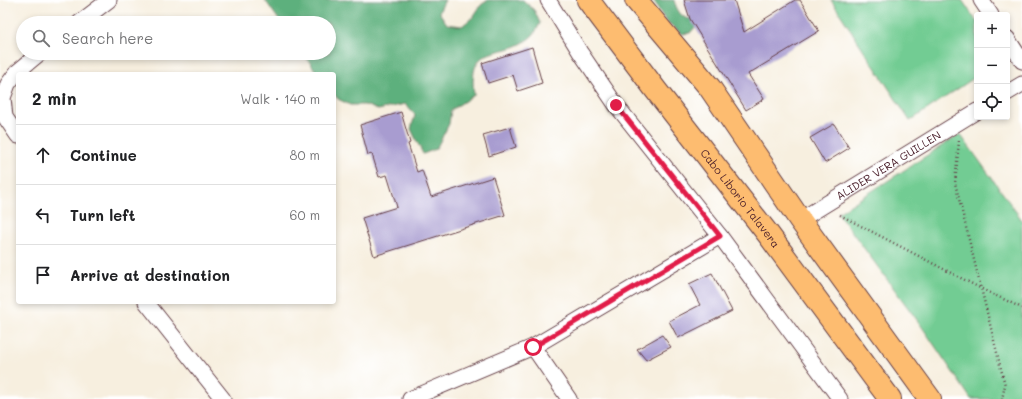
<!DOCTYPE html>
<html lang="en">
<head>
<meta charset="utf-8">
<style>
  :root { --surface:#fff; --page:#f6f6f6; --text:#202124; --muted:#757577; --line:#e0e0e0 }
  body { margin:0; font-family:Mali,sans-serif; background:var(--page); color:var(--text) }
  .controls { position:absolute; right:12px; top:12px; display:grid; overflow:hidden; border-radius:4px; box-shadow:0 2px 6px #0003 }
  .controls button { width:36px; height:36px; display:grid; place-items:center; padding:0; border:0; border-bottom:1px solid var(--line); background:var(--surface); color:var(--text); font:20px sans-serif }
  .stop { position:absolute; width:12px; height:12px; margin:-9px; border:3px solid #e11d48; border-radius:50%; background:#fff }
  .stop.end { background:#e11d48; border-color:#fff; box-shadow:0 1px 4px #0008 }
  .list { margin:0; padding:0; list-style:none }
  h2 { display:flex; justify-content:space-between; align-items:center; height:52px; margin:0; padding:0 16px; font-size:17px }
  h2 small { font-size:13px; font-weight:400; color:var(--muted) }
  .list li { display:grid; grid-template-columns:26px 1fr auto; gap:12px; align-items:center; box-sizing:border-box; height:60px; padding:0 16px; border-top:1px solid var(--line) }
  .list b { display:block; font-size:15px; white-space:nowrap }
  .list em { font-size:13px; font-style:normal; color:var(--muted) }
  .icon { flex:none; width:22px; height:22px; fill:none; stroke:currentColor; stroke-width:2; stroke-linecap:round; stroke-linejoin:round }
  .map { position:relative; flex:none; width:1022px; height:399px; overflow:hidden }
  .search { position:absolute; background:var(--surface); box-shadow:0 2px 6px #0003; left:16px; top:16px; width:320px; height:44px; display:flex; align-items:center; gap:10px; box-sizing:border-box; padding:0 14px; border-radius:22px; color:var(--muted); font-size:15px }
  .panel { position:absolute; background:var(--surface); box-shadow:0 2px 6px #0003; left:16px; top:72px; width:320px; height:232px; border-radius:4px }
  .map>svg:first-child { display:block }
  .green { fill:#72cc93; stroke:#5e765f }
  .forest { fill:#5db07d; stroke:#546854 }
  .building { fill:#a89cd0 }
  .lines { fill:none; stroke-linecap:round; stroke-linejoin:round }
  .street-casing { stroke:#643e46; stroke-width:17 }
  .highway-casing { stroke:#643e46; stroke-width:24 }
  .path { stroke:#643e46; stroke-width:2.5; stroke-dasharray:1 3; stroke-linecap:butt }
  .street { stroke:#fff; stroke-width:15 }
  .highway { stroke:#fdbc6f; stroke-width:22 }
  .route { stroke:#e11d48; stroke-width:5 }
  .labels { text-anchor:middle; stroke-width:3.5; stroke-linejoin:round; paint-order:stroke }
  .street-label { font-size:11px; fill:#4a1f2b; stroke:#fff }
</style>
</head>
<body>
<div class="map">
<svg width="1022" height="399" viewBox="0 0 1022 399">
  <rect width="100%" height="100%" fill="#fff"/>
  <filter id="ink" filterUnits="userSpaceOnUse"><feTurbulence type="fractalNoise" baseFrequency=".025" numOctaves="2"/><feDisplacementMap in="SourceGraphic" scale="8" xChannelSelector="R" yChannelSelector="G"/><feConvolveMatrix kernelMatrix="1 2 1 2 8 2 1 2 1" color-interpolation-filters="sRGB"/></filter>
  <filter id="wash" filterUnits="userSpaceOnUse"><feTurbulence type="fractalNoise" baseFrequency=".012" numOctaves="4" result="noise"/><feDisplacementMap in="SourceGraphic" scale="16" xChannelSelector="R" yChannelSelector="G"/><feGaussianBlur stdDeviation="0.9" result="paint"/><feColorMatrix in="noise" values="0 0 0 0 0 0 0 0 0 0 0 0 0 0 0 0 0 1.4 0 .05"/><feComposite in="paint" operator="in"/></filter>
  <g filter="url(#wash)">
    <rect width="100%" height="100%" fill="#f7efdf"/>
    <path class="green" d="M831,0H962L977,22V76L910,121Z
      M960,134L1022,220V399H971L920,324L838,213Z"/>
    <path class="forest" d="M265,0H445L439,12L447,24L462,26L473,17L481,5L488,0H523L534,10L540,23C538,27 536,32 532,36C505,62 467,37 474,95L451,110L449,124L436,149L423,154L411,129L415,115L405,104L378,110L365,105H350L338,99L334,94V74H318L303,53H329V23H281Z
      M653,0H674C676,8 681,19 691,19L697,25L690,33L682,34L665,20Z"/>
    <g id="blocks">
      <path class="building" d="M684,0H734L744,32L795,0H800L819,31L748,74L764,99L746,110L690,19Z
        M532,47L542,83L518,91L513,75L488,83L482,63Z
        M401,112L410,143L408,144L417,172L422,170L431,197L493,177L505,215L374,256L362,218L397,207L387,175L379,177L372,154L368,155L360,125Z
        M834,124L849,148L825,163L810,138Z
        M510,127L516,147L489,156L483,135Z
        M712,273L732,311L678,338L669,321L700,305L689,284Z
        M662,335L671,347L646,360L637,349Z"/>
    </g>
  </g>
  <g filter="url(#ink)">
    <use href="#blocks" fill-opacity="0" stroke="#643e46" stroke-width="1"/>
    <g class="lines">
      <g class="street-casing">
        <g id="street">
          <path d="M548,0L580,52L616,105L720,236L840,399"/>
          <path d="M981,0L991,15"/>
          <path d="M79,23L109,0"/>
          <path d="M1007,38L1022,61"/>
          <path d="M1007,93L1022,84"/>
          <path d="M18,136L5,117L3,98L8,84L17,72L40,53"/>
          <path id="s1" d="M800,220L977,111"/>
          <path d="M146,302L223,399"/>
          <path d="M533,347L569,399"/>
          <path d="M410,399L533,347L720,236"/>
        </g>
      </g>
      <g class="highway-casing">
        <g id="highway">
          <path id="s2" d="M588,0L655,89L768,234L890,399"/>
          <path d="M636,0L710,88L800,220L930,399"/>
        </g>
      </g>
      <path class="path" d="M959,141L955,183L1005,385L1002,399
        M840,215L980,288L1022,308"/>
      <use href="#street" class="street"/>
      <use href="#highway" class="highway"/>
    </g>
  </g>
  <g class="lines" filter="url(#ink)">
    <path class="route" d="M533,347L720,236L616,105"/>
  </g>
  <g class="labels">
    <g class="street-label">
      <text dy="4" stroke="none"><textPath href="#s1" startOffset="104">ALIDER VERA GUILLEN</textPath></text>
      <text dy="4" stroke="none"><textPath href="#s2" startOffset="250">Cabo Liborio Talavera</textPath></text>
    </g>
  </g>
</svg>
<div class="controls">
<button>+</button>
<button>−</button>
<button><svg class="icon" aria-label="locate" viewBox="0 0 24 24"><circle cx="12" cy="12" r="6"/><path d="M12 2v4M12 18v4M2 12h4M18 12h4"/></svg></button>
</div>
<div class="stop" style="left:533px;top:347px"></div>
<div class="stop end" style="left:616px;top:105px"></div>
<div class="search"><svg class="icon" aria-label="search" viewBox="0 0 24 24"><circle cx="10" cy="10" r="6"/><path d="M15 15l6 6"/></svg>Search here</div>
<section class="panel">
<h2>2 min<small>Walk · 140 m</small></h2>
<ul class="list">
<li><svg class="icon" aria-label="ahead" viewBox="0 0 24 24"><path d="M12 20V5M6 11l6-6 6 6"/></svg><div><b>Continue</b></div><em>80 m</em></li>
<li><svg class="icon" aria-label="left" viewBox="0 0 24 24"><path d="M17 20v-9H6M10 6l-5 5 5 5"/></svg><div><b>Turn left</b></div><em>60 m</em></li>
<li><svg class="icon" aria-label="arrive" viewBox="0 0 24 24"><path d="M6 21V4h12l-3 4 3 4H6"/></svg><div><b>Arrive at destination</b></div></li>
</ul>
</section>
</div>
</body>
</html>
